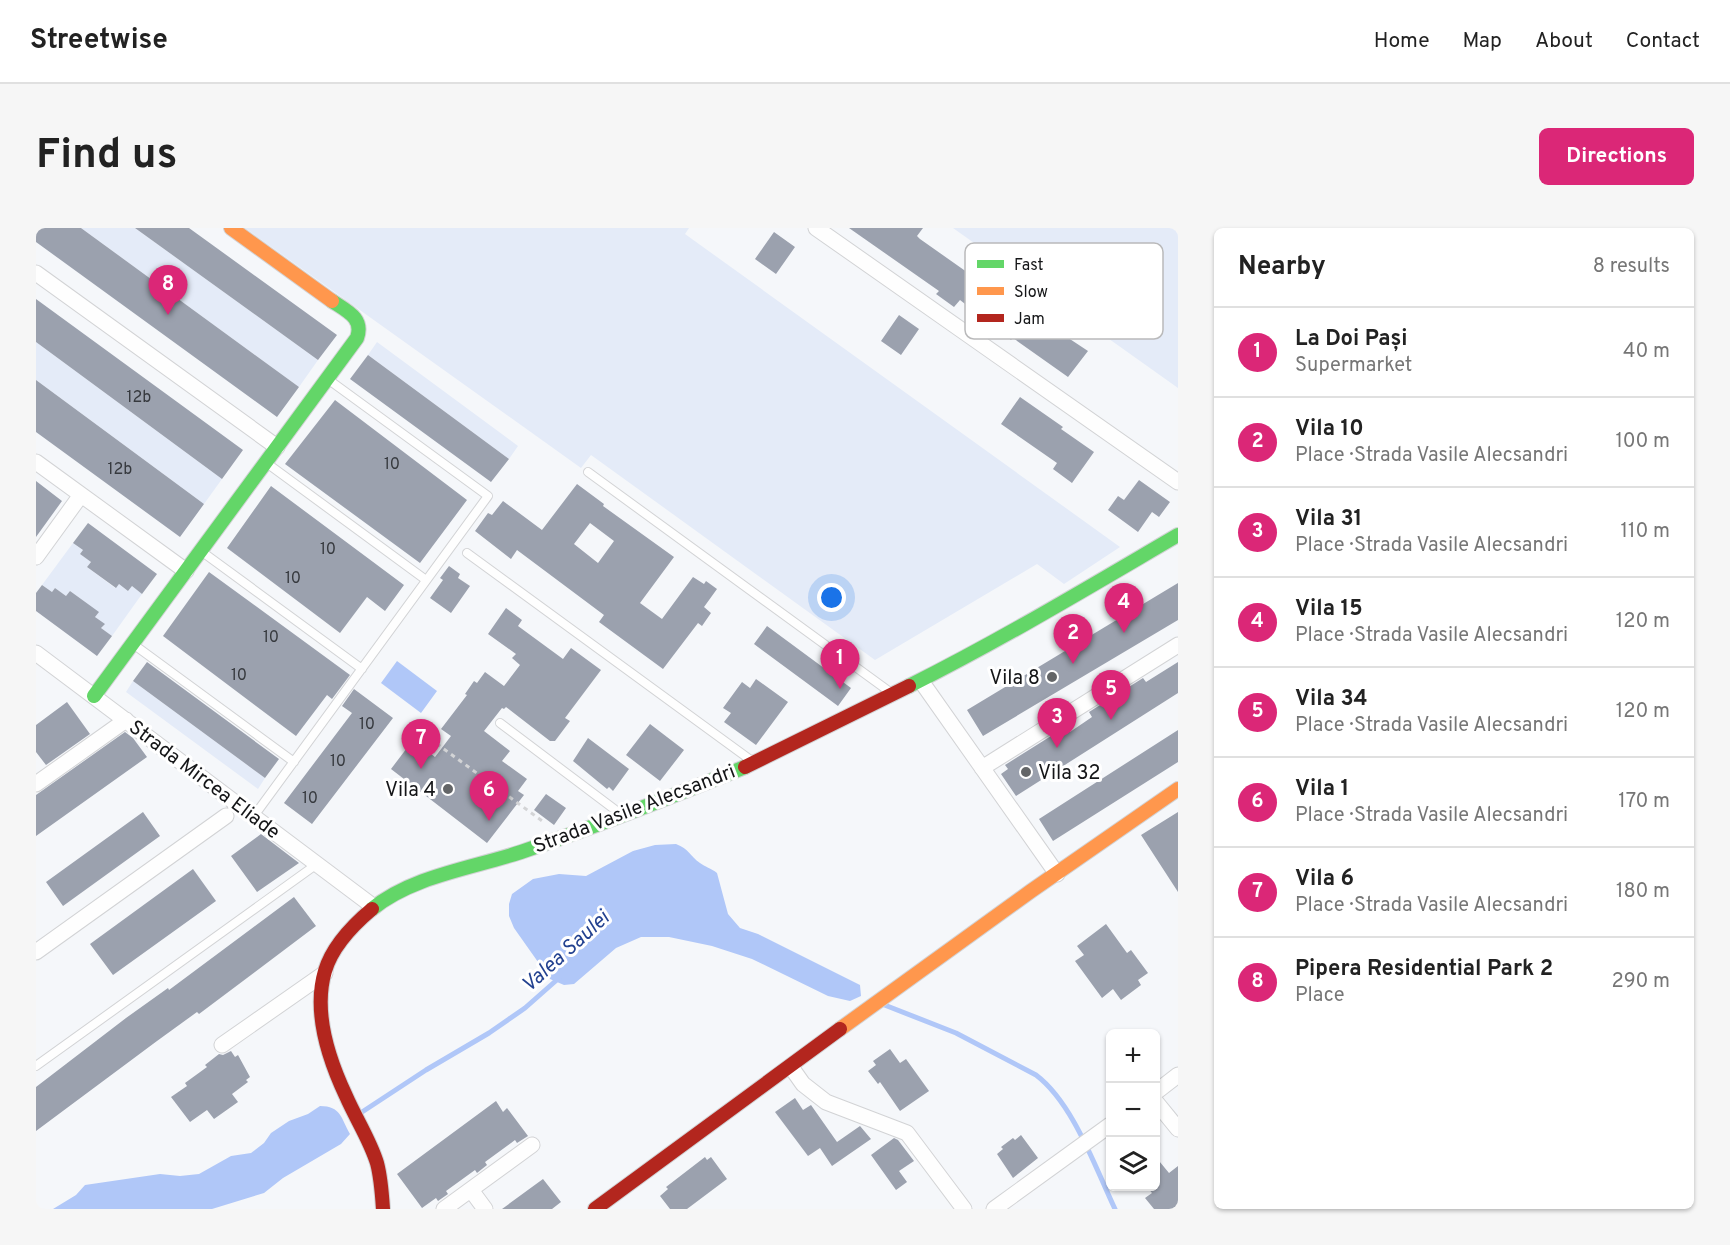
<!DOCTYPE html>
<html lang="en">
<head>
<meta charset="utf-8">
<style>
  :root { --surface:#fff; --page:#f6f6f6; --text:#222; --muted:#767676; --line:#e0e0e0; --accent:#db2777 }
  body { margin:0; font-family:Overpass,sans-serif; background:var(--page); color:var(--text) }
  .controls { position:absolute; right:18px; bottom:18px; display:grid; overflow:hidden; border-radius:9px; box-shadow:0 2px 4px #0004 }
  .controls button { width:54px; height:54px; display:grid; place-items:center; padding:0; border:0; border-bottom:2px solid var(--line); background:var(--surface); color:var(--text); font:30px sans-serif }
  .you { position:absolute; left:796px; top:370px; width:21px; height:21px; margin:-15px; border:4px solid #fff; border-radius:50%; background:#1a73e8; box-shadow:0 0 0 9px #1a73e833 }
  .badge { display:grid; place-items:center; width:39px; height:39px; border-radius:50%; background:var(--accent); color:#fff; font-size:20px; font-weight:700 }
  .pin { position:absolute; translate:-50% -50px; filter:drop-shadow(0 2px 3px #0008) }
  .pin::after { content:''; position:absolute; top:32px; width:21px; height:18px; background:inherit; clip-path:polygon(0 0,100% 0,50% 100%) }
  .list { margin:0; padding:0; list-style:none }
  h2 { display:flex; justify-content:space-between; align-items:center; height:78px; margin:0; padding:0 24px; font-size:26px }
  h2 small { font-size:20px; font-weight:400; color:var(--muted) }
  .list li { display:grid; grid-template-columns:39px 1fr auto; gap:18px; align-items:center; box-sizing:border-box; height:90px; padding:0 24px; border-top:2px solid var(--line) }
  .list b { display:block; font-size:22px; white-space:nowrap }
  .list p { margin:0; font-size:20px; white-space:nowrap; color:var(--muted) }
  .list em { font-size:20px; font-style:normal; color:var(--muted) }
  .icon { flex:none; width:33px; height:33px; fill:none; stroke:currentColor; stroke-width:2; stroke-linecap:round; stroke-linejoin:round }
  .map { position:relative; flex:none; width:1142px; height:981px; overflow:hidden; border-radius:9px }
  header { display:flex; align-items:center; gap:36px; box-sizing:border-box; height:84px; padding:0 30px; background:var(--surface); border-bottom:2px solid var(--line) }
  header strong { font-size:28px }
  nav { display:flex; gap:33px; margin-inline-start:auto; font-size:21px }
  .intro { display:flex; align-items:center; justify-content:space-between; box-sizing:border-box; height:144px; padding:0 36px }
  h1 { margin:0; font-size:42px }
  .button { padding:15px 27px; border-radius:9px; background:var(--accent); color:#fff; font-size:21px; font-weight:700 }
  main { display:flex; gap:36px; padding:0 36px }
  aside { flex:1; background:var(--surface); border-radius:9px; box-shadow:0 2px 4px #0004 }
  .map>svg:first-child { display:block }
  .green { fill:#e4ebf8 }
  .water { fill:#b0c7f8 }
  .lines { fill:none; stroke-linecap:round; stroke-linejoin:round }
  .stream { stroke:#b0c7f8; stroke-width:5 }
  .building { fill:#9ba1ae; fill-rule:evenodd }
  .lane-casing { stroke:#d2d3d5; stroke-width:10 }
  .street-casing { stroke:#d2d3d5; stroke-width:17 }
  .fast-casing { stroke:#d2d3d5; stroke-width:16 }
  .slow-casing { stroke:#d2d3d5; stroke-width:16 }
  .jam-casing { stroke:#d2d3d5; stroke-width:16 }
  .path { stroke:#d3d4d6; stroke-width:3; stroke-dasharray:4.5 4.5; stroke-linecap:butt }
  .lane { stroke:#fefefe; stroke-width:8 }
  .street { stroke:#fefefe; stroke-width:15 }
  .fast { stroke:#63d668; stroke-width:14 }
  .slow { stroke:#ff974d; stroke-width:14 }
  .jam { stroke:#b3261e; stroke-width:14 }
  .poi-dot { fill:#636567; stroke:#fff; stroke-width:2 }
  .labels { text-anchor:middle; stroke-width:6; stroke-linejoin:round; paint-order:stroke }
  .number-label { font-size:16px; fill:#36393e }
  .poi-label { font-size:20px; fill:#151618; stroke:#fff; text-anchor:end }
  .street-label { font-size:20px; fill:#151618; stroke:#fff }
  .water-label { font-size:21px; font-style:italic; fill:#234290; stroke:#fff }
  .key { fill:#fff; stroke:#b9b9ba; stroke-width:1.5 }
  .key-label { font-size:16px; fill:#151618 }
</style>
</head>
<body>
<header>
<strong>Streetwise</strong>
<nav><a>Home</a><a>Map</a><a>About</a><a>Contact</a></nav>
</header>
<div class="intro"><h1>Find us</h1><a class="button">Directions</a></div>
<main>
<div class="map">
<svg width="1142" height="981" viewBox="0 0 1142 981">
  <rect width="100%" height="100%" fill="#f5f7fa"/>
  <path class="green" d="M45,0H99L282,132L263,159Z
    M209,0H653L649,6L1084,319L1028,356L1001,336L839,432L555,227L545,240Z
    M917,0H1142V160Z
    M0,114L186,251L168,276L0,152Z
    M341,114L482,218L473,231L332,127Z
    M37,315L47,322L44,326L55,334L51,339L79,360L83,356L92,363L96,358L106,366L76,408L65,400L68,396L59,389L62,384L34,363L30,368L19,360L16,364L6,357Z
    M97,453L229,550L222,561L90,464Z"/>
  <path class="water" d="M361,433L401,463L385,485L345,455Z
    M640,616C653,621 654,628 664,635C669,639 675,640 681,645L692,686L704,700L722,706L824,757L825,768L814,773L792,768L716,731L676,718L633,709H605L580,720L538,756L528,757L514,751L478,700L473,688V676L476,666L497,651L523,646L550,648L597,623L619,617Z
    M284,878C305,878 305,890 314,906L305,916L247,950L228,965L176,981H17L40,967L49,957L124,946L144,948L163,946L195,928L215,925L228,915L235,905L253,893L272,886Z"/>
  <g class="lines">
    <path class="stream" d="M846,776L920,805L1000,847C1037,875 1059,939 1079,981
      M323,886L390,842L453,805L489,780L523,750"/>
  </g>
  <path class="building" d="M0,0H45L263,159L241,189L0,14Z
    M99,0H153L301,107L282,132Z
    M813,0H887L881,8L884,11L945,54L948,51L1001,91L1002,90L1052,123L1032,149L977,110L975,112L924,72L918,79L900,66L903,63Z
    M738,4L759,19L740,46L719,31Z
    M0,71L207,222L186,251L0,114Z
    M863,87L883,101L865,127L845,113Z
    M332,127L473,231L455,254L314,151Z
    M0,152L168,276L144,309L0,204Z
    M984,169L1027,199L1025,201L1058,224L1036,255L1017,241L1021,235L965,196Z
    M299,172L431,272L384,335L249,236Z
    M1103,252L1134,274L1123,289L1116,284L1102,304L1072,282L1082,268L1088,272Z
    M0,253L26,273L0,309Z
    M541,256L568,276L567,278L638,329L604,375L626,391L657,349L668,356L670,353L681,361L668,379L675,385L666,398L662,395L627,441L563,394L568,387L481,322L475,331L439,303L452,285L456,287L467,273L506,302ZM554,295L578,313L562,335L538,316Z
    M235,258L368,357L349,383L331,369L304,405L191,320Z
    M52,295L121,346L106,366L96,358L92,363L83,356L80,360L51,339L55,334L44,326L47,322L37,315Z
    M413,338L424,346L422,350L434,358L415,385L394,370L407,352L404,350Z
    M173,344L314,447L296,471L291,467L260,508L127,408Z
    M1142,355V392L947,508L931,482Z
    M6,357L16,364L19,360L30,368L34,363L63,384L59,389L69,396L65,400L76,408L61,428L0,383V365Z
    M470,380L486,392L482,398L527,431L535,420L565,442L529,490L534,493L519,513H514L470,479L468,481L466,480L448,503L474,523L466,533L491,551L482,563L488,567L451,615L355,541L377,512L399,529L415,508L405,501L431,467L429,466L438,453L441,455L449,444L468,458L484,437L476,430L480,426L452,406Z
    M731,398L815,460L802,478L718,416Z
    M111,434L243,531L229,550L97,453Z
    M1142,434V465L980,568L965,546L972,541L969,537L1023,503L1026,506L1033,502L1034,504L1056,489L1053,484L1107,450L1110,454Z
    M720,451L752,474L720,517L688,494L695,485L687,480L706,454L714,460Z
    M318,461L357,490L276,596L248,575L316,485L306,478Z
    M31,474L54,506L10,537L0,524V497Z
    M614,496L648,522L624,553L590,527Z
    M1142,502V534L1017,613L1003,591Z
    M89,504L97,510L111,529L0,608V567Z
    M552,510L593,541L577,563L573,559L571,561L537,533Z
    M510,566L530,580L518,597L498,582Z
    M107,584L124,608L27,678L10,654Z
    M1142,584V664L1105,607Z
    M225,606L263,635L221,664L195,628Z
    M157,641L180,673L77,747L54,716Z
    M258,669L280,698L163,786L161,784L121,813L0,903V859L90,790L132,760L133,762Z
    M1070,696L1091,725L1095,722L1112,745L1102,752L1105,757L1085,772L1077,761L1066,770L1039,733L1048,727L1041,718Z
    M854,821L864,835L870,831L893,863L864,883L844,854L842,856L832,843L840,837L837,833Z
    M195,823L199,829L202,827L214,849L210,852L212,854L196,866L202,874L178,891L171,882L154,894L135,869L151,858L149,855L171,839L169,837L183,826L187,827Z
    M759,870L767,882L775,877L801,914L824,898L835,911L796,938L784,920L772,928L739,884Z
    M460,873L467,884L471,880L492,908L481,915L479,912L449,934L451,937L441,945L439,942L410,963L412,966L402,973L400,970L386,980L361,946Z
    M985,907L1002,930L977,950L961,926L967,921L965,919L977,910L979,912Z
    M858,910L862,912L878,933L863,943L871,954L860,962L835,927Z
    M1119,928L1133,945L1142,938V981H1118L1109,970L1116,965L1110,958H1119Z
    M669,929L671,932L675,929L691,951L651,981H634L624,968L632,961L630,959Z
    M507,951L525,974L516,981H466Z"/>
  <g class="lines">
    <g class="lane-casing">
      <path id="lane" d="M232,236L390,352
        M552,244L854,464
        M165,323L326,441
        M431,325L716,533
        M97,416L258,534
        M464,495L586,587
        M218,588L452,268L293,152
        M0,838L281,636"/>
    </g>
    <g class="street-casing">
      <path id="street" d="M780,0L1142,254
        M0,45L241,219
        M0,234L150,343
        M0,329L45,267
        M0,425L338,679
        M885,453L1021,646
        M946,540L1142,417
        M0,556L90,492
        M0,724L190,588
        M186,817L289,745
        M755,839L767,856L790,874L871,905L928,981
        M1120,864L1142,847
        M1120,874L1142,901
        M435,962L449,981
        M408,981L496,917
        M958,981L1074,897"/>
    </g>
    <g class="fast-casing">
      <path id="fast" d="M873,458C965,412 1053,359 1142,307
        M58,468L321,110C328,90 311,83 296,73
        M336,681C376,648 437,640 485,624C561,598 635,569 709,539"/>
    </g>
    <g class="slow-casing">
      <path id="slow" d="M195,0L296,73
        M804,801L995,663L1142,561"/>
    </g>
    <g class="jam-casing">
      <path id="jam" d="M709,539L873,458
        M336,681C317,697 296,719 289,743C277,783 293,832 310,868C320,891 334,912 341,935C345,950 346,966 347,981
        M559,981L804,801"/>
    </g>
    <path class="path" d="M386,505L509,595"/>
    <use href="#lane" class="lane"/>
    <use href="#street" class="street"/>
    <use href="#fast" class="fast"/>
    <use href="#slow" class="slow"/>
    <use href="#jam" class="jam"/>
  </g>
  <g class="poi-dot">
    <circle cx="1016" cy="449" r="6"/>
    <circle cx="990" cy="544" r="6"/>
    <circle cx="412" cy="561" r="6"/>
  </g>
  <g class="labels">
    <g class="number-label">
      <text x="103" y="174">12b</text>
      <text x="356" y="241">10</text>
      <text x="84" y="246">12b</text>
      <text x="292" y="326">10</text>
      <text x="257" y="355">10</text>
      <text x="235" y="414">10</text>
      <text x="203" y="452">10</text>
      <text x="331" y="501">10</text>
      <text x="302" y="538">10</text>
      <text x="274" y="575">10</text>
    </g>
    <g class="poi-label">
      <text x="1004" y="456">Vila 8</text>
      <text x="1002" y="551" text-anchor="start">Vila 32</text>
      <text x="400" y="568">Vila 4</text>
    </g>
    <g class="street-label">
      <text transform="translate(169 551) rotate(37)" y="7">Strada Mircea Eliade</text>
      <text transform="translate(598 580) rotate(-21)" y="7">Strada Vasile Alecsandri</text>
    </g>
    <g class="water-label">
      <text transform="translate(529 723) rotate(-42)" y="7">Valea Saulei</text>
    </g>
  </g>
  <rect x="929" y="15" width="198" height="96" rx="9" class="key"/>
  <rect x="941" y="32" width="27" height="8" fill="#63d668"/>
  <rect x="941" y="59" width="27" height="8" fill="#ff974d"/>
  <rect x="941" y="86" width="27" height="8" fill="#b3261e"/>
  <g class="key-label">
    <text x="978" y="42">Fast</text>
    <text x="978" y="69">Slow</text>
    <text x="978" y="96">Jam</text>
  </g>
</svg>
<div class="controls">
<button>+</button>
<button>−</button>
<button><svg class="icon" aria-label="layers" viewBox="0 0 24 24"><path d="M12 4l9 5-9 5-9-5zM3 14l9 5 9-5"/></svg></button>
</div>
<div class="you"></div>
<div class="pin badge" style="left:804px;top:461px">1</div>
<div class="pin badge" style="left:1037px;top:436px">2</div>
<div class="pin badge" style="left:1021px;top:520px">3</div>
<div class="pin badge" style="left:1088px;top:405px">4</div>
<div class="pin badge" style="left:1075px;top:492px">5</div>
<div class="pin badge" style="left:453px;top:593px">6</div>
<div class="pin badge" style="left:385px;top:541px">7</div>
<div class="pin badge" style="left:132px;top:87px">8</div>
</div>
<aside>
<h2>Nearby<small>8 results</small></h2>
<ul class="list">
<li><span class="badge">1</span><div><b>La Doi Pași</b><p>Supermarket</p></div><em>40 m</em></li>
<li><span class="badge">2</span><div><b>Vila 10</b><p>Place · Strada Vasile Alecsandri</p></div><em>100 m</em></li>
<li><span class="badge">3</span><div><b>Vila 31</b><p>Place · Strada Vasile Alecsandri</p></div><em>110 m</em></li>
<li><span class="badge">4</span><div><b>Vila 15</b><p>Place · Strada Vasile Alecsandri</p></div><em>120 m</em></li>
<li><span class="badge">5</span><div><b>Vila 34</b><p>Place · Strada Vasile Alecsandri</p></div><em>120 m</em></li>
<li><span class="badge">6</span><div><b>Vila 1</b><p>Place · Strada Vasile Alecsandri</p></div><em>170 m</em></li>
<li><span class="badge">7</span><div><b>Vila 6</b><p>Place · Strada Vasile Alecsandri</p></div><em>180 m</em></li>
<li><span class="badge">8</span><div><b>Pipera Residential Park 2</b><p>Place</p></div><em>290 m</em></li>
</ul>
</aside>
</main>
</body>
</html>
